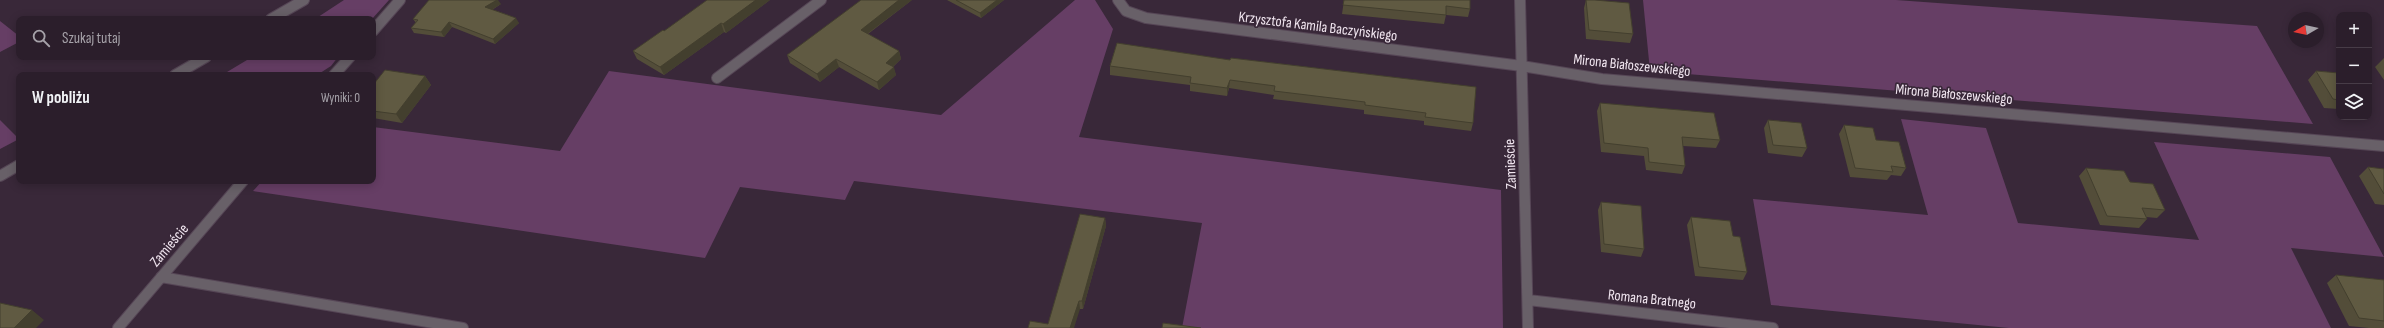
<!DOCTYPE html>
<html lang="pl">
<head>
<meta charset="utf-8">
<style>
  :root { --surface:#2b1e2b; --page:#332733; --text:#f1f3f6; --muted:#a6a2a9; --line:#473c47 }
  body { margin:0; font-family:"Sofia Sans Condensed",sans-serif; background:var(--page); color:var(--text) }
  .controls { position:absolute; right:12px; top:12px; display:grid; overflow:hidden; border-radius:8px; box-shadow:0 2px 10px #0003 }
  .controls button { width:36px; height:36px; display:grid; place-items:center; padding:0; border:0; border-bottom:1px solid var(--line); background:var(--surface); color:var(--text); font:20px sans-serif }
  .compass { position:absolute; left:2288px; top:12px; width:36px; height:36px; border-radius:50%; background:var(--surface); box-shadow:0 2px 10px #0003; rotate:261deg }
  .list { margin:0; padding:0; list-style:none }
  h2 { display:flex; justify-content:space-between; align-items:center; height:52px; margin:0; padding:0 16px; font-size:17px }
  h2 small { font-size:13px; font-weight:400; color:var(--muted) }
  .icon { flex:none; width:22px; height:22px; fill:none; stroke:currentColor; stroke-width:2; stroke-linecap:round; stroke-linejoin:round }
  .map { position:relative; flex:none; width:2384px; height:328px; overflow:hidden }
  .search { position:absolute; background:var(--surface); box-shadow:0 2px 10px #0003; left:16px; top:16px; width:360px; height:44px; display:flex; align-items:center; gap:10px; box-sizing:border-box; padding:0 14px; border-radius:8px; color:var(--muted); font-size:15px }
  .panel { position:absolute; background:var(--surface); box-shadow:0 2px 10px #0003; left:16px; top:72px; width:360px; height:112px; border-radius:8px }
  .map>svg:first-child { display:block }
  .green { fill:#663e65 }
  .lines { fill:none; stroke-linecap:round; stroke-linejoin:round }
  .minor-casing { stroke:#564656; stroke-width:12 }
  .minor { stroke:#686068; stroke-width:10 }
  .wall { fill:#534d39 }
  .shaded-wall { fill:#433f2e }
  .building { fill:#605a42; stroke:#433f2e }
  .labels { text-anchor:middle; stroke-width:3.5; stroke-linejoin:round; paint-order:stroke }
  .street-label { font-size:15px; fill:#f1e6f0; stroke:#392839 }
</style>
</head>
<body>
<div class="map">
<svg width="2384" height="328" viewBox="0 0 2384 328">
  <rect width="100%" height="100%" fill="#392839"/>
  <path class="green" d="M344,0H389L372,19H315Z
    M1075,0H1095L1113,29L1079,137L1501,190L1503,328H1182L1202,223L854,181L845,200L740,187L705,258L253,191L262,181H373V127L560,151L609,71L941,115Z
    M1643,0H1896L2257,26L2313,124L1650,71Z
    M0,21L19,36V42L0,52Z
    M252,57H338L331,66L317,75H222Z
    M1901,119L1986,128L2018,223L2199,240L2154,142L2330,157L2384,257L2291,248L2331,328H2009L1771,305L1753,199L1928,215Z
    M0,120L19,139L0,149Z"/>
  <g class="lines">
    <g class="minor-casing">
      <path id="minor" d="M1118,0L1126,11L1146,18L1522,66L1602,79L2384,146
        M1520,0L1528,328
        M271,19L304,0
        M373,31L400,0
        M175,75L206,57
        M334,75L350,57
        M717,78L821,0
        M0,176L19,165
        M161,277L463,328
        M1528,300L1773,328
        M118,328L243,181"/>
    </g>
    <use href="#minor" class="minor"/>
  </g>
  <path class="wall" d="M770,0L726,33L724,32L664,75L637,59L633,51L664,31Z
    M912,0L868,34L899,51L901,59L893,67L896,75L879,90L839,67L820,82L790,63L787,55Z
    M947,0H1004L981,18Z
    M1344,0H1470V9L1468,17L1446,15L1444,24L1342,14Z
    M1586,0L1633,34L1630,43L1586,39L1584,8Z
    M501,4L492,10L519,23L495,44L452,27L444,37L414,33L411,28L416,23L413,19Z
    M1117,43L1473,123L1471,131L1424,125V121L1364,114V110L1273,99L1274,95L1229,88L1227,96L1190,91V85L1110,75V66Z
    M2384,58V80L2375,67Z
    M2316,71L2339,73V109L2324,108L2308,80Z
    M425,76L431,85L402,123L373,118V85Z
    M1600,103L1720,140L1716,148L1683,146L1685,166L1682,174L1646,170L1644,156L1601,152L1597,111Z
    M1768,120L1807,148L1802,157L1768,153L1764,128Z
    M1844,125L1876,140L1906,168L1901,176L1891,175L1887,180L1850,177L1839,134Z
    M2368,167L2384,169V205L2375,204L2359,176Z
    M2086,168L2130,182L2165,210L2157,218L2146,217L2147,219L2139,228L2100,225L2079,176Z
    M1601,202L1644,249L1641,257L1601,252L1598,210Z
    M1691,217L1747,272L1743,280L1695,276L1687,225Z
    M1105,218L1106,226L1083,309H1080L1048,324Z
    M2336,275L2384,280V328H2369L2349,326L2327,283Z"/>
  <path class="shaded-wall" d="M497,0H498L501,4L488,12L485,7Z
    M756,0H770L726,33L723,24Z
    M899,0H912L863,37L861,30Z
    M997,0H1004L981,18L980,13Z
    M516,18L519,23L495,44L493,39Z
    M449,22L452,27L444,37L441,32Z
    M721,23L724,32L664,75L660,67Z
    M899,51L901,59L888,71L886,63Z
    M836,59L839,67L820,82L817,74Z
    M894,67L896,75L879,90L877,82Z
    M425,76L431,85L402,123L396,114Z
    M1230,80L1229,88L1227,96V88Z
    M1105,218L1106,226L1083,309L1082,301Z
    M1079,301L1080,309L1074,328H1070Z
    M32,310L44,320L36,328H14Z"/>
  <path class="building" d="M429,0H497L485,7L516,18L493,39L449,22L441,32L411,28L418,20L413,19Z
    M707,0H756L723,24L721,23L660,67L633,51L663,30L664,31Z
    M861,0H899L861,30L899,51L886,63L894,67L877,82L836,59L817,74L787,55Z
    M956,0H997L980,13Z
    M1344,0H1470V9L1446,6V15L1343,5Z
    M1586,0H1595L1629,3L1633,34L1589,30Z
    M1117,43L1230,60L1231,58L1476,87L1473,123L1425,117L1426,113L1365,105V102L1274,91L1275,86L1230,80L1227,88L1190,83L1191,77L1110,66Z
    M385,70L425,76L396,114L373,111V85Z
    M2316,71L2339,73V100L2333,99Z
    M1600,103L1714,113L1720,140L1682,137L1685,166L1649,162L1648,148L1604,143Z
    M1768,120L1801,123L1807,148L1773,145Z
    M1844,125L1873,128L1876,140L1899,142L1906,168L1891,166L1893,172L1855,168Z
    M2368,167L2384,169V194Z
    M2086,168L2124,171L2130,182L2153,184L2165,210L2142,208L2147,219L2107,216Z
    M1601,202L1641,206L1644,249L1604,244Z
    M1080,214L1105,218L1082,301H1079L1070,328H1028L1030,321L1048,324Z
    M1691,217L1730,221L1733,236L1740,237L1747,272L1699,267Z
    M2336,275L2384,280V321L2359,318Z
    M0,303L32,310L14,328H0Z
    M1163,323L1201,328H1162Z"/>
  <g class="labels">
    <g class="street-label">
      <text transform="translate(1318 26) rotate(7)" y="5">Krzysztofa Kamila Baczyńskiego</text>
      <text transform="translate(1632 65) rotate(6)" y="5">Mirona Białoszewskiego</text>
      <text transform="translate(1954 94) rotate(5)" y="5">Mirona Białoszewskiego</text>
      <text transform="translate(1510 164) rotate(-92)" y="5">Zamieście</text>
      <text transform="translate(169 245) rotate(-50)" y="5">Zamieście</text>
      <text transform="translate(1652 299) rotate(6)" y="5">Romana Bratnego</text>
    </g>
  </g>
</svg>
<div class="controls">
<button>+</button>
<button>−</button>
<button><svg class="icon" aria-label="layers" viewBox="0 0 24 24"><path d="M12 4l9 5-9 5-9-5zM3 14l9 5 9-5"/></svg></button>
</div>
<svg class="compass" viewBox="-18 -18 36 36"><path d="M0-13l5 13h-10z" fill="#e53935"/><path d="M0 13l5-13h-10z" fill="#a6a2a9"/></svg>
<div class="search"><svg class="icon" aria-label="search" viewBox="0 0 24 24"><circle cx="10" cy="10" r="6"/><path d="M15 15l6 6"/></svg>Szukaj tutaj</div>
<section class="panel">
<h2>W pobliżu<small>Wyniki: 0</small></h2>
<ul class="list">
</ul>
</section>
</div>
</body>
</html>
